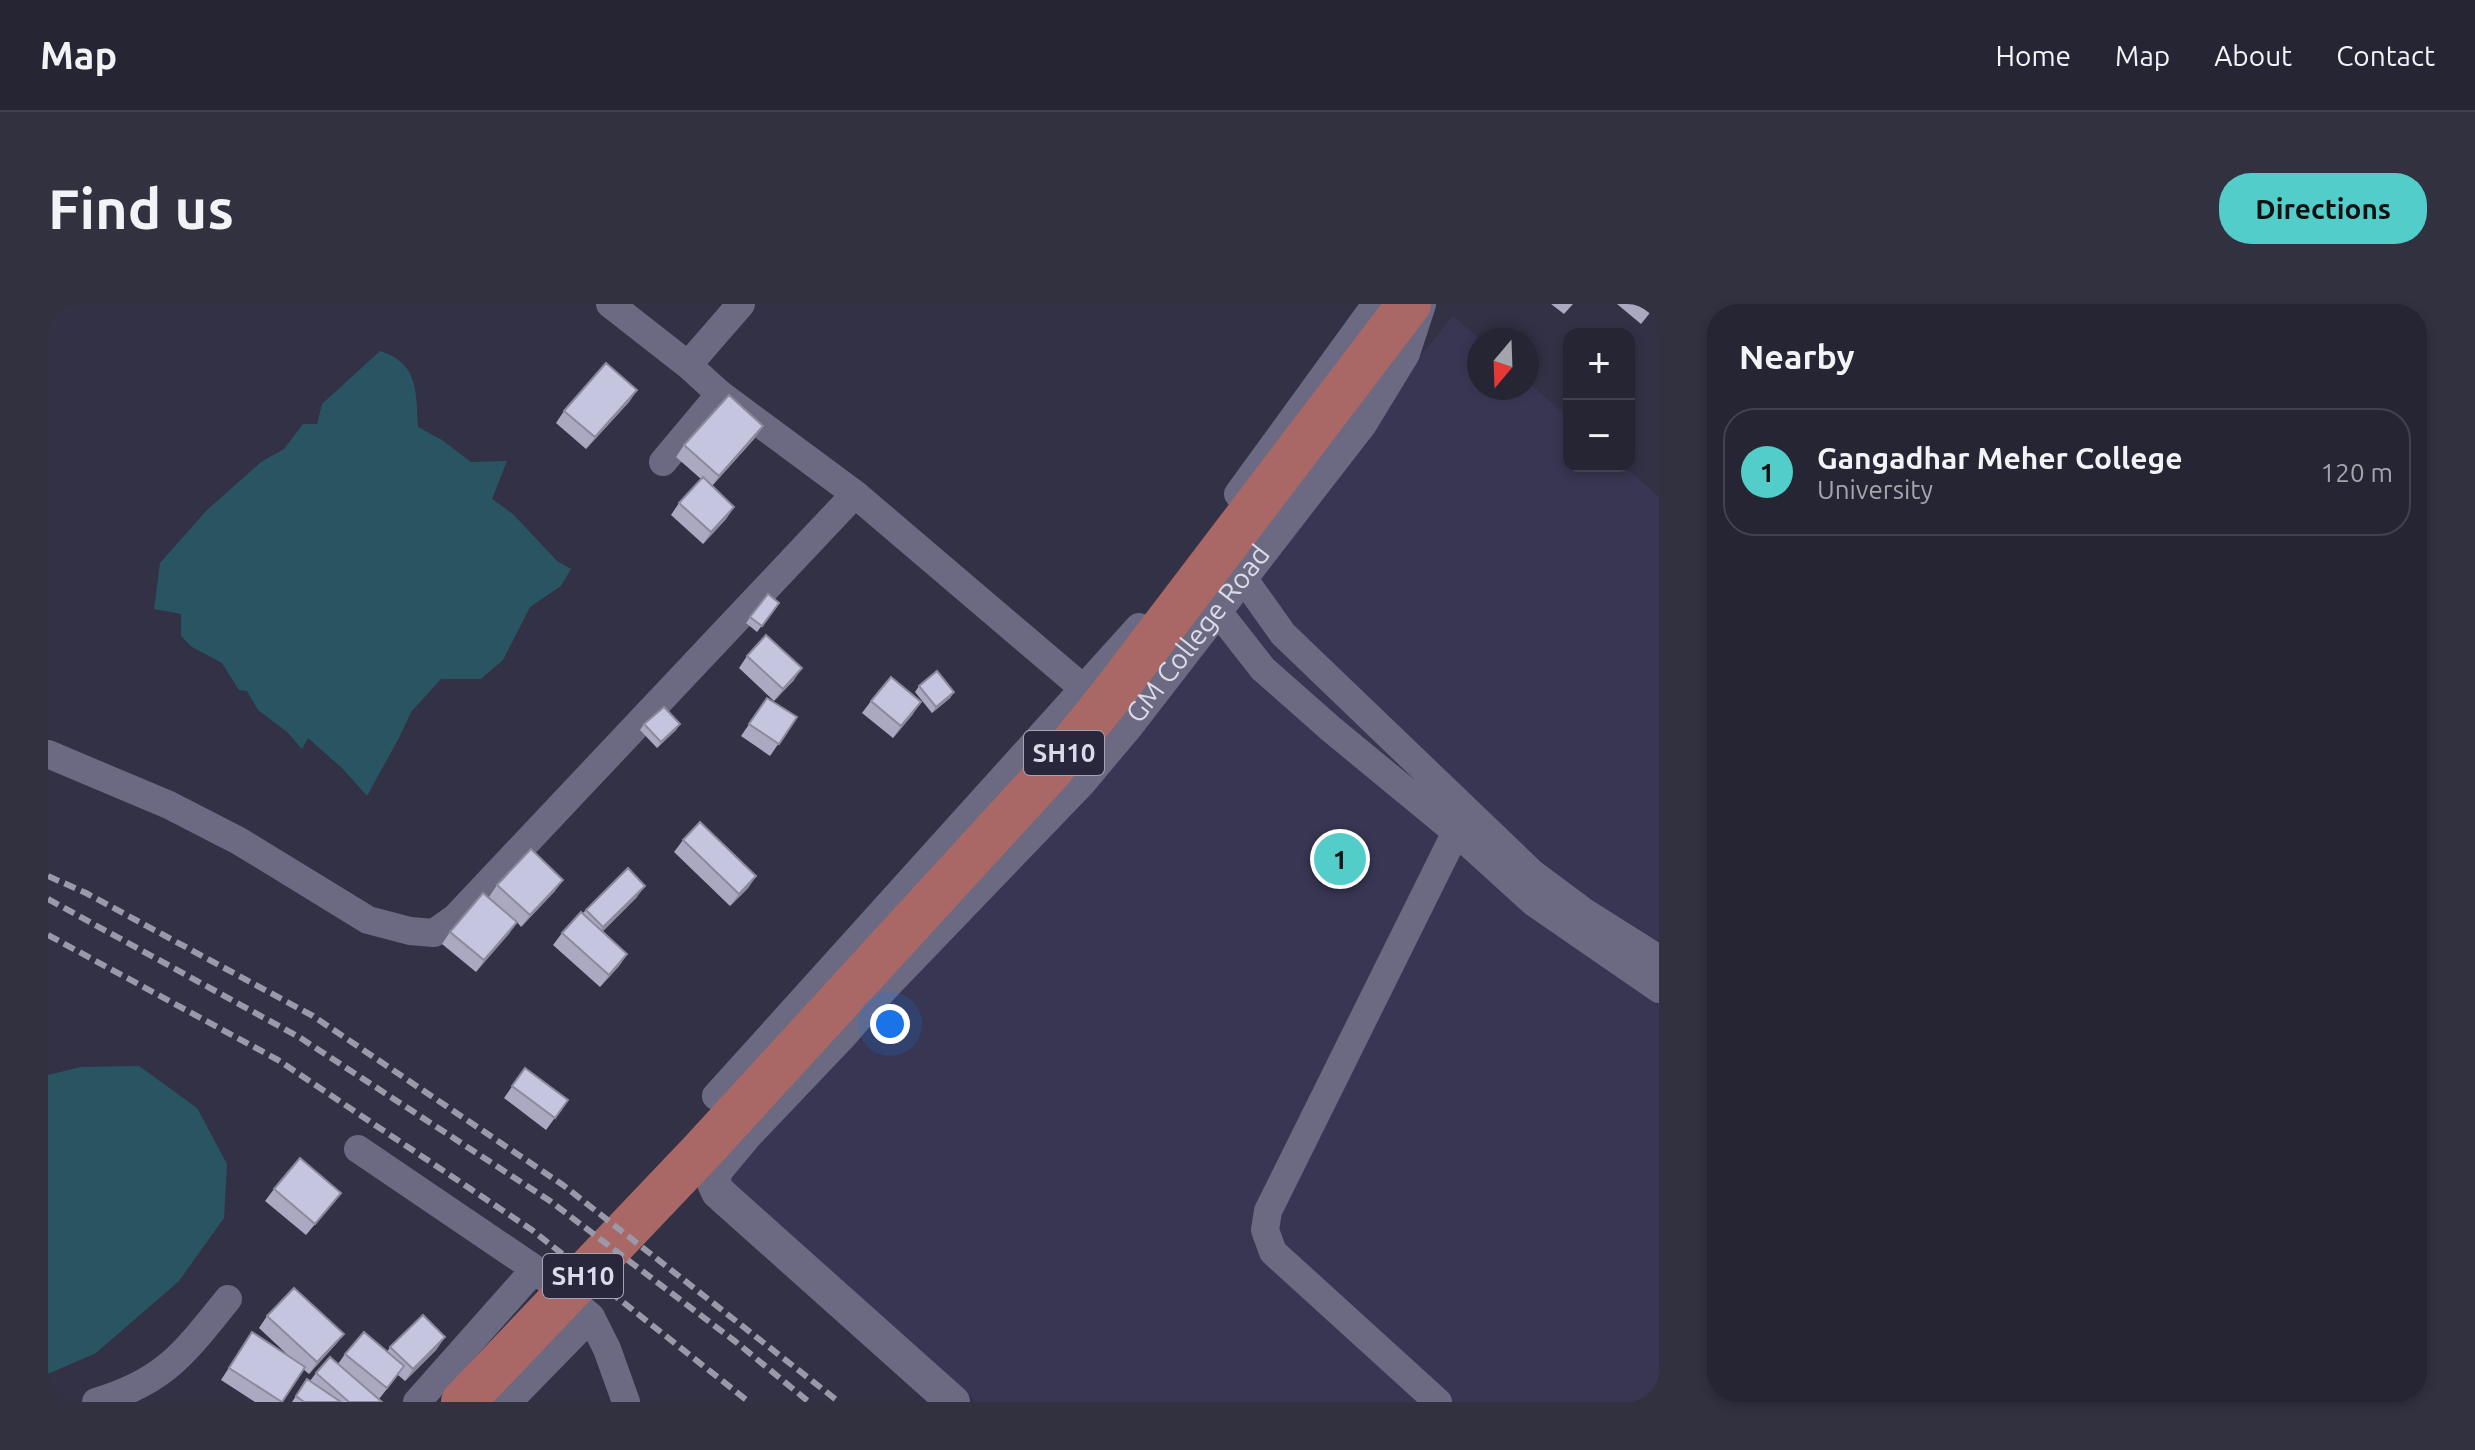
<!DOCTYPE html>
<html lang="en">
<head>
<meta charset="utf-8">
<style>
  :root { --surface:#262534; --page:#323140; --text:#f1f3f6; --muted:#a4a5ac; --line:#42424f; --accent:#53cdca }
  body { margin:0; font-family:Ubuntu,sans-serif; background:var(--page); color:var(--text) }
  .controls { position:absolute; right:24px; top:24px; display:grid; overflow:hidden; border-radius:16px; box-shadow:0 4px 12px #0003 }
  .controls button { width:72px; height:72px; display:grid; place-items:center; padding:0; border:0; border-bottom:2px solid var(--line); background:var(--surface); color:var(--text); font:40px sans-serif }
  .compass { position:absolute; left:1419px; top:24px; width:72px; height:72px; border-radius:50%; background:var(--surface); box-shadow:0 4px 12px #0003; rotate:199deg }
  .you { position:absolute; left:842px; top:720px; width:28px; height:28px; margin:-20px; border:6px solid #fff; border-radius:50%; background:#1a73e8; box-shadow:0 0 0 12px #1a73e833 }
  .badge { display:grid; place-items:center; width:52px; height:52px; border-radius:50%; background:var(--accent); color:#111; font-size:26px; font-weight:700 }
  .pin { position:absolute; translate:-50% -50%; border:4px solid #fff; box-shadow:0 2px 8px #0006 }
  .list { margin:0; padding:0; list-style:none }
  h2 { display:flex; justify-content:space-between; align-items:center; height:104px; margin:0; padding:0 32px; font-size:34px }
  h2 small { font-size:26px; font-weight:400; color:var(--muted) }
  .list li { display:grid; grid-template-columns:52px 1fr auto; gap:24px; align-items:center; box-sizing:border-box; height:128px; margin:0 16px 16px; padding:0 16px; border:2px solid var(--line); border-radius:32px }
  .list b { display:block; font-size:30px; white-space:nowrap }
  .list p { margin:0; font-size:26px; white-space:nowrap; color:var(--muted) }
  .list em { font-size:26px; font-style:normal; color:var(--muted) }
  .map { position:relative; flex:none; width:1611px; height:1098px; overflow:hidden; border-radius:32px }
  header { display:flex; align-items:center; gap:48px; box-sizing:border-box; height:112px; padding:0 40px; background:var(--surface); border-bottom:2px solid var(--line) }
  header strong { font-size:38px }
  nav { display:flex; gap:44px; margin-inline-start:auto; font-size:28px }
  .intro { display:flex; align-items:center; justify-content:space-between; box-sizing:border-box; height:192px; padding:0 48px }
  h1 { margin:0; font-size:56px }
  .button { padding:20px 36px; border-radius:32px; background:var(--accent); color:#111; font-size:28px; font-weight:700 }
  main { display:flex; gap:48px; padding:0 48px }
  aside { flex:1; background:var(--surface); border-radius:32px; box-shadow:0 4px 12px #0003 }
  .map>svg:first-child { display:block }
  .built { fill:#383652 }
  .water { fill:#295563 }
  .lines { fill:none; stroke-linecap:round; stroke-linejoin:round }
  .minor { stroke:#6b6a82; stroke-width:28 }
  .tertiary { stroke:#6b6a82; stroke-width:34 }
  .primary { stroke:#a96765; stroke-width:44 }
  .rail { stroke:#9999a9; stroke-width:6; stroke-dasharray:12 6; stroke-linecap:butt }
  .wall { fill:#aaa9c1 }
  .shaded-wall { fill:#8b8a9d }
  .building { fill:#c6c5e0; stroke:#8b8a9d; stroke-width:2 }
  .labels { text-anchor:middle; stroke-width:8; stroke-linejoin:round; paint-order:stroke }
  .shield { fill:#28273c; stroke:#a5a4b4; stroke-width:2 }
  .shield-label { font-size:26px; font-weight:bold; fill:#dadae8 }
  .street-label { font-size:28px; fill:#dadae8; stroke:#28273c }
</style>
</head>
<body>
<header>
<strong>Map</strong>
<nav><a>Home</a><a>Map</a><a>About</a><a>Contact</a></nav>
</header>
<div class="intro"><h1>Find us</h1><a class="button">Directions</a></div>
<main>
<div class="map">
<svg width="1611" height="1098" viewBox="0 0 1611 1098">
  <rect width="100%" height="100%" fill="#323146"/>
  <path class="built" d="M1405,12L1433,36L1431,84H1479V77L1521,114V162H1576L1611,193V1098H928L669,871L1291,151Z"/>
  <path class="water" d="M332,47C371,59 368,89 370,123L394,136L423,158L459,157L444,195L465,210L509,257L523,265L513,282L482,303L455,356L433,375H393L363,408L352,432L319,492L295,465L260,434L254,445L239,428L210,406L199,387L191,386L174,359L144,343L133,332V310L106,305L112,259L159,206L213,158L236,145L255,120H269L274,100Z
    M91,762L149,804L179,860L176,914L131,977L48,1049L0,1070V771L33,763Z"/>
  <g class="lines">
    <path class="minor" d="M562,0L640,61L672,90L807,190L1036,385
      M640,61L693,0
      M615,158L672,90
      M1190,190L1323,7L1352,10
      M1193,271L1235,330L1484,569L1535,607L1611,655
      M1168,305L1215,365L1283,425L1408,528L1485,598L1611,685
      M0,450L121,501L191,537L320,616L362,627L386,629L407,614L807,190
      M668,792L1091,323
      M310,845L487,965
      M543,1013L559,1045L578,1098
      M48,1098C118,1077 136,1049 180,995
      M369,1098L487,965L543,1013L460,1098
      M1390,1098L1225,948L1217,926L1220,907L1408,528"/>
    <path class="tertiary" id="s1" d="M905,1098L670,888L666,879L667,867L697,831L793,730L832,685L1031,478L1078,422L1313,118L1355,49L1371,0"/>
    <path class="primary" d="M415,1098L654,847L1003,466L1062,393L1361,0"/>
    <path class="rail" d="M0,572L38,589L265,712L515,881L791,1098
      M0,595L251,733L502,897L688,1038L761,1098
      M0,631L230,756L484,926L701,1098"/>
  </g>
  <path class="wall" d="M1503,0H1525L1516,10Z
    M1569,0H1609L1593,20Z
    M589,86L581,98L538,145L508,119L516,107Z
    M707,134L664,182L686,203L678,215L655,240L623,211L631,199L653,175L628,153L636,141Z
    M720,290L731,299L709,328L698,319Z
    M699,352L746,376L726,397L691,364Z
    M871,382L906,388L902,394L884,409L867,388Z
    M719,394L749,413L722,452L693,432Z
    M823,397L865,410L845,434L814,409Z
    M596,420H632L628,426L609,444L592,426Z
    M635,536L708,572L700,584L682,602L626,548Z
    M515,576L506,588L473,623L469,618L428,668L394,640L402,628L454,605L441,593L449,581Z
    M589,593L555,627L579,650L571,662L552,683L505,641L514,629L538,606Z
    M477,764L520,796L498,826L456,794Z
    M226,885L284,900L258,931L217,897Z
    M219,1012L296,1030L287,1041L261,1070L255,1065L234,1098H207L173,1076L204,1028L243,1054L211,1024Z
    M342,1043L389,1045L357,1077L350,1071L331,1095L334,1098H244L259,1075L262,1077L268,1069L290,1060L297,1050L339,1048Z"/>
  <path class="shaded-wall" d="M589,86L581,98L538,145L547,133Z
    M715,122L707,134L662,183L671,172Z
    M686,203L678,215L655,240L663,228Z
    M754,364L746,376L726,397L735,385Z
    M906,388L902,394L884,409L888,403Z
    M873,398L865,410L845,434L853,422Z
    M632,420L628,426L609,444L613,438Z
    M708,572L700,584L682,602L691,590Z
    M515,576L506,588L473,623L482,611Z
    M597,582L589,593L547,635L555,623Z
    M469,618L461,630L428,668L436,656Z
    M579,650L571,662L552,683L561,671Z
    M296,1030L287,1041L261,1070L269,1058Z
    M397,1033L389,1045L357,1077L365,1065Z"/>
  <path class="building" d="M558,59L589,86L547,133L516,107Z
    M681,91L715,122L671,172L636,141Z
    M655,173L686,203L663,228L631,199Z
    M720,290L731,299L714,322L702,313Z
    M718,331L754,364L735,385L699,352Z
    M889,367L906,388L888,403L871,382Z
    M843,373L873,398L853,422L823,397Z
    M719,394L749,413L731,440L701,420Z
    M616,403L632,420L613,438L596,420Z
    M652,518L708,572L691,590L635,536Z
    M483,545L515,576L482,611L449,581Z
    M580,564L597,582L555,623L538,606Z
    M435,589L469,618L436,656L402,628Z
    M533,608L579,650L561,671L514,629Z
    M477,764L520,796L507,814L464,782Z
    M252,854L293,889L267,920L226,885Z
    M246,984L296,1030L269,1058L219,1012Z
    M375,1011L397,1033L365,1065L342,1043Z
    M204,1028L257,1063L234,1098L181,1064Z
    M316,1028L356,1062L339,1084L297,1050Z
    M282,1053L334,1098H301L268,1069Z
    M259,1075L293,1098H256L248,1092Z"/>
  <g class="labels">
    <g class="shield">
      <rect x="976" y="427" width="80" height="44" rx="6"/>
      <rect x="495" y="950" width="80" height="44" rx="6"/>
    </g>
    <g class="shield-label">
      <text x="1016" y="458">SH10</text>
      <text x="535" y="981">SH10</text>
    </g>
    <g class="street-label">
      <text dy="10" stroke="none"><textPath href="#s1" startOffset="1060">GM College Road</textPath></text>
    </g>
  </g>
</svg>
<div class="controls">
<button>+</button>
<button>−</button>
</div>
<svg class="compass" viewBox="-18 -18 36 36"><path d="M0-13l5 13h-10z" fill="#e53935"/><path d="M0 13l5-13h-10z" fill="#a4a5ac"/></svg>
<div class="you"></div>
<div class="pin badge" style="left:1292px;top:555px">1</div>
</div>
<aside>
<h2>Nearby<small></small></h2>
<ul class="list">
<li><span class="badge">1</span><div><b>Gangadhar Meher College</b><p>University</p></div><em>120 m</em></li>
</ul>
</aside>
</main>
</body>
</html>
